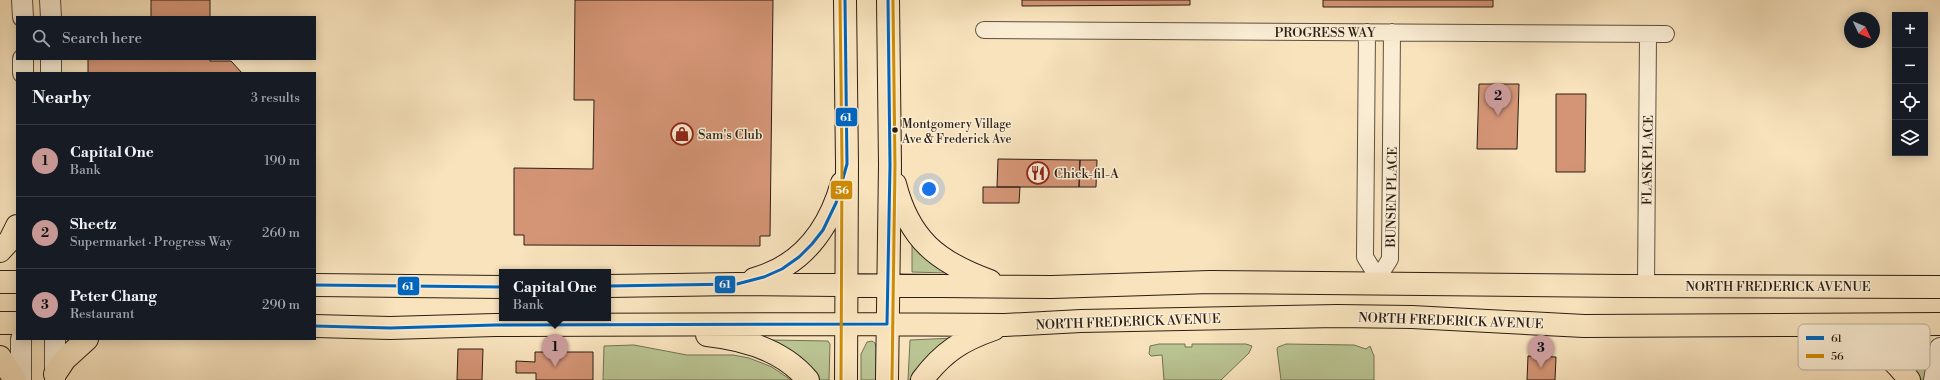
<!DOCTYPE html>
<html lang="en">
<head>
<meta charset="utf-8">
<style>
  :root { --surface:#171b24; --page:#20242c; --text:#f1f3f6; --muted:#9ea1a6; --line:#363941; --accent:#c59692 }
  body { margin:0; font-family:"Libre Bodoni",serif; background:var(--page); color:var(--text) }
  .controls { position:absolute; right:12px; top:12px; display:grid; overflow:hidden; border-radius:0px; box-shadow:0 2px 10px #0003 }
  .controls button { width:36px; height:36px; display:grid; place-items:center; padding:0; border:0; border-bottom:1px solid var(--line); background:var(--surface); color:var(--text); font:20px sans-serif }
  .compass { position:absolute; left:1844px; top:12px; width:36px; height:36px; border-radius:50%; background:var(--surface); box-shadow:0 2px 10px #0003; rotate:134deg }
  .you { position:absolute; left:929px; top:189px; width:14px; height:14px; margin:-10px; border:3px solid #fff; border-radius:50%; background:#1a73e8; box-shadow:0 0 0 6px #1a73e833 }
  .badge { display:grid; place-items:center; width:26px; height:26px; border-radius:50%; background:var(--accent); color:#111; font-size:13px; font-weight:700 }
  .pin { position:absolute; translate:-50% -33px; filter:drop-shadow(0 1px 2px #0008) }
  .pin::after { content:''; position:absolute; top:21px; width:14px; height:12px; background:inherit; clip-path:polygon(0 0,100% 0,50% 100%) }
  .popup { position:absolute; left:499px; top:269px; width:112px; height:52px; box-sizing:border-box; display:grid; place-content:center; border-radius:0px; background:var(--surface); filter:drop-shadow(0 1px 3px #0005); font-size:13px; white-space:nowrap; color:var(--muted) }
  .popup b { font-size:15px; color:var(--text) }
  .popup::after { content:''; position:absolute; left:50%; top:100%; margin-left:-8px; border:8px solid transparent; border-top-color:var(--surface) }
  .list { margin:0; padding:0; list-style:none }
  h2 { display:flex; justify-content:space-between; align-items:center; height:52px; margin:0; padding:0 16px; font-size:17px }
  h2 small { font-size:13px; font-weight:400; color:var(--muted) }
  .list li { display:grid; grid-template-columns:26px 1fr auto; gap:12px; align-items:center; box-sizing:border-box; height:72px; padding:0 16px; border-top:1px solid var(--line) }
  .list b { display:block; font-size:15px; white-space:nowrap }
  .list p { margin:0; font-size:13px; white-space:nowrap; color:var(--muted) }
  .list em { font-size:13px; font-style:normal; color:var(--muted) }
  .icon { flex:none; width:22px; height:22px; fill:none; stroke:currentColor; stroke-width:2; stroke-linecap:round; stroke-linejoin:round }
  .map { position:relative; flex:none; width:1940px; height:380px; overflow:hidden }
  .search { position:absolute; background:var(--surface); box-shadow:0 2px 10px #0003; left:16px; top:16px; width:300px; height:44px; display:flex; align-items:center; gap:10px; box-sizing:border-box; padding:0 14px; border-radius:0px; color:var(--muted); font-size:15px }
  .panel { position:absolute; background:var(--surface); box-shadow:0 2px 10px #0003; left:16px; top:72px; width:300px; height:268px; border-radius:0px }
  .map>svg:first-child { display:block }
  .green { fill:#bac493; stroke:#737254 }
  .building { fill:#d49576; stroke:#2c1f15 }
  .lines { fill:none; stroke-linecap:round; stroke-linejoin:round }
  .minor-casing { stroke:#5f503f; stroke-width:18 }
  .tertiary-casing { stroke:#5f503f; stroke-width:22 }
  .primary-casing { stroke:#2c1f15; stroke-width:24 }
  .minor { stroke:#faedd4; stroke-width:16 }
  .tertiary { stroke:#faedd4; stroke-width:20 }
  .primary { stroke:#f8e3bd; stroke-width:22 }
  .bus-1-casing { stroke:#faedd4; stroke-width:6 }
  .bus-2-casing { stroke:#faedd4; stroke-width:6 }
  .bus-1 { stroke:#0065bd; stroke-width:3 }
  .bus-2 { stroke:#ce8b04; stroke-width:3 }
  .bus-dot { fill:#2c1f15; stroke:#faedd4; stroke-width:1.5 }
  .labels { text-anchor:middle; stroke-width:3; stroke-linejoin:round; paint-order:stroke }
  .bus-label { font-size:12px; fill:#2c1f15; stroke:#faedd4; text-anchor:start }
  .street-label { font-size:13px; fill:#2c1f15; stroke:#faedd4 }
  .poi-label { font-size:13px; fill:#2c1f15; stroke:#faedd4; text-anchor:start }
  .key { fill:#faedd4; stroke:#bcaf9b; stroke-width:1 }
  .key-label { font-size:11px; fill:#2c1f15 }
  .line-badge { stroke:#faedd4; stroke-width:1.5 }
  .badge-label { font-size:11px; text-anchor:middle; font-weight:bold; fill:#fff }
</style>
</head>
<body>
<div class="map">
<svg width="1940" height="380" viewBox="0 0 1940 380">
  <rect width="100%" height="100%" fill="#f8e3bd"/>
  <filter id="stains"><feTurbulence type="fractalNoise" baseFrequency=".005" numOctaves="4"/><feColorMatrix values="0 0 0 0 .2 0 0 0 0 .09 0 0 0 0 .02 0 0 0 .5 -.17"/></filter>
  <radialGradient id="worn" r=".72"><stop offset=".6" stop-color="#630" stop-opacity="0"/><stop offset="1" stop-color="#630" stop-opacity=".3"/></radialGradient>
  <path class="green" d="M912,242L947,273L912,272Z
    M955,338L915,380H908L910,340Z
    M1881,338H1919L1926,341L1930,349L1926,380H1917Z
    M772,340L828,341L830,344L829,380H816Z
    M872,341L875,343L876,348V380H861V354L867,342Z
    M1159,344H1185V347H1192V344H1246L1252,346L1249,353L1221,380H1164L1162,355L1151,356L1149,354L1150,346Z
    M1286,344L1354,345L1366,349L1370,346L1374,356V380H1281L1277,349L1278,347Z
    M634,345L687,355H733L749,358L772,367L791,380H603L604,346Z"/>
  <path class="building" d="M151,0H210V17H151Z
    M575,0H773L770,236H760V246L524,245V235H514V168L593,169L594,100H574Z
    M1022,0H1190V5L1022,6Z
    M1323,0H1493V7H1323Z
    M88,59H210V61H231L242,73H88Z
    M1479,84H1519L1517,149H1477Z
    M1556,94H1586L1585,172H1556Z
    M998,159L1080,160L1079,187H997Z
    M1080,160H1097L1096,187H1079Z
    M983,187H1020L1019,203H983Z
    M458,349H483L482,380H457Z
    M535,352H593V380H536V373H516V361L535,362Z
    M1528,356L1556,357L1555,380H1527Z"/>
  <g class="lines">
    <g class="minor-casing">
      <path id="minor" d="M984,30L1666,34
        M1367,32L1365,257L1378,278L1390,259L1392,32
        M1646,286L1648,34"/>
    </g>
    <g class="tertiary-casing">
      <path id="tertiary" d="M22,0L23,17
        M50,0L51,17
        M23,59V73
        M51,59V73
        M21,339V380
        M55,339V380
        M1934,380L1940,348"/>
    </g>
    <g class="primary-casing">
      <path id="primary" d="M845,0L847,164L846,380
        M895,184C909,239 937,262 990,281
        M0,251L10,240L17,226
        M754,279C802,266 829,229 842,183
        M0,282H17
        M315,285L502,287
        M608,286L737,284L1052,287L1210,282L1623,286L1940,287
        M0,323H17
        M315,326L390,328L495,325L847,324L1005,325L1081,321L1337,316L1412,317L1584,326L1940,324
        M1836,326C1864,339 1892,354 1909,380
        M707,335C745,339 783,350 808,380
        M0,357L15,380
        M55,374L65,359L87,339
        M887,380L890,165L888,0
        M922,380C943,352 962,340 994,329"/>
    </g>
    <use href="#minor" class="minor"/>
    <use href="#tertiary" class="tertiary"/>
    <use href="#primary" class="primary"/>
    <g class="bus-1-casing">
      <path id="bus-1" d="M315,285L502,287
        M608,286L737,284L764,277L782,269L799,257L812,244L823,230L836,203L847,164L845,0
        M315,326L390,328L495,325L887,324L890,165L888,0"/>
    </g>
    <g class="bus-2-casing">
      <path id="bus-2" d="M840,0L842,164L841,380
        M892,380L895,165L893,0"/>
    </g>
    <use href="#bus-1" class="bus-1"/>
    <use href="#bus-2" class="bus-2"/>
  </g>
  <defs>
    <g id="shop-ring" transform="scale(1.15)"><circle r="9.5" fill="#faedd4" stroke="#8f2418" stroke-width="1.5"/><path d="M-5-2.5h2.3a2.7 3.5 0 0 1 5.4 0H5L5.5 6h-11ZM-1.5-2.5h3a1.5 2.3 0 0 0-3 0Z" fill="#8f2418"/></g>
    <g id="restaurant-ring" transform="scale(1.15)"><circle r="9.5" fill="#faedd4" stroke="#8f2418" stroke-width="1.5"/><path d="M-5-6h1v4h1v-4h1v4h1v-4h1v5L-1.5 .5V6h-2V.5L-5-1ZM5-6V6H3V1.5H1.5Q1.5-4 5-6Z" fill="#8f2418"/></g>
  </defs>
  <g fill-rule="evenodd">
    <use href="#shop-ring" x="682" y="134"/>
    <use href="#restaurant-ring" x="1038" y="173"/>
  </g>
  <circle class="bus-dot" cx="895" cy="130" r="3.5"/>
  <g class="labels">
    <g class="bus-label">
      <text x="902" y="128">Montgomery Village<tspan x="902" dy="15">Ave &amp; Frederick Ave</tspan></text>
    </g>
    <g class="street-label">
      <text x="1325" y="37">PROGRESS WAY</text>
      <text transform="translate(1647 160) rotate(-89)" y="5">FLASK PLACE</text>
      <text transform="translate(1391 197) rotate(-89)" y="5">BUNSEN PLACE</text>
      <text x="1778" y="291">NORTH FREDERICK AVENUE</text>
      <text transform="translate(1451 320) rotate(2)" y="5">NORTH FREDERICK AVENUE</text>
      <text transform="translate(1128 321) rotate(-2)" y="5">NORTH FREDERICK AVENUE</text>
    </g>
    <g class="poi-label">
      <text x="698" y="139">Sam's Club</text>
      <text x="1054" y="178">Chick-fil-A</text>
    </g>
  </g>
  <rect x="1798" y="324" width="132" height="46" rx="6" class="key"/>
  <rect x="1806" y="336" width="18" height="4" fill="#0065bd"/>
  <rect x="1806" y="354" width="18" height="4" fill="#ce8b04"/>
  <g class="key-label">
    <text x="1831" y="342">61</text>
    <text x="1831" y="360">56</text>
  </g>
  <g class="line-badge">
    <rect x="835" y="107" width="23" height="20" rx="4" fill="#0065bd"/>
    <rect x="830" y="180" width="23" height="20" rx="4" fill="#ce8b04"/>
    <rect x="714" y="275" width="22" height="19" rx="4" fill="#0065bd"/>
    <rect x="397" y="276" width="23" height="20" rx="4" fill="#0065bd"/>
  </g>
  <g class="badge-label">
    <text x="846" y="121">61</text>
    <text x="842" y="194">56</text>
    <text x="725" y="288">61</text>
    <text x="408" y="290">61</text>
  </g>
  <rect width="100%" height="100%" filter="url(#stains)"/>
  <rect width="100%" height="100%" fill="url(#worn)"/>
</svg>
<div class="controls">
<button>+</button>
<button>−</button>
<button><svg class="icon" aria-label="locate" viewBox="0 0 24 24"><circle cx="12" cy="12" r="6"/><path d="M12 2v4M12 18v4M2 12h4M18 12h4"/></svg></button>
<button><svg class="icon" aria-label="layers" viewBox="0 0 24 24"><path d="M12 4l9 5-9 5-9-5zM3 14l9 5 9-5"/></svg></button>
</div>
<svg class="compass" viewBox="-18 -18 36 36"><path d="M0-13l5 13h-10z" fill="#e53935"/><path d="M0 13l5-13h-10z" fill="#9ea1a6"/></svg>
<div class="you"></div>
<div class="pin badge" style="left:555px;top:367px">1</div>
<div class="popup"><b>Capital One</b>Bank</div>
<div class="pin badge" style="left:1498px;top:116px">2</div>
<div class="pin badge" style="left:1541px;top:368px">3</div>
<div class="search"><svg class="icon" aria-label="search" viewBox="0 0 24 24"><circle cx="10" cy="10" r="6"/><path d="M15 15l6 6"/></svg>Search here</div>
<section class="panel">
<h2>Nearby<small>3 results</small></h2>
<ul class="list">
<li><span class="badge">1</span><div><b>Capital One</b><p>Bank</p></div><em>190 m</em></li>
<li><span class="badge">2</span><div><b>Sheetz</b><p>Supermarket · Progress Way</p></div><em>260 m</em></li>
<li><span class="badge">3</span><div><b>Peter Chang</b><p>Restaurant</p></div><em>290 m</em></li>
</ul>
</section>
</div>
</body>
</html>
